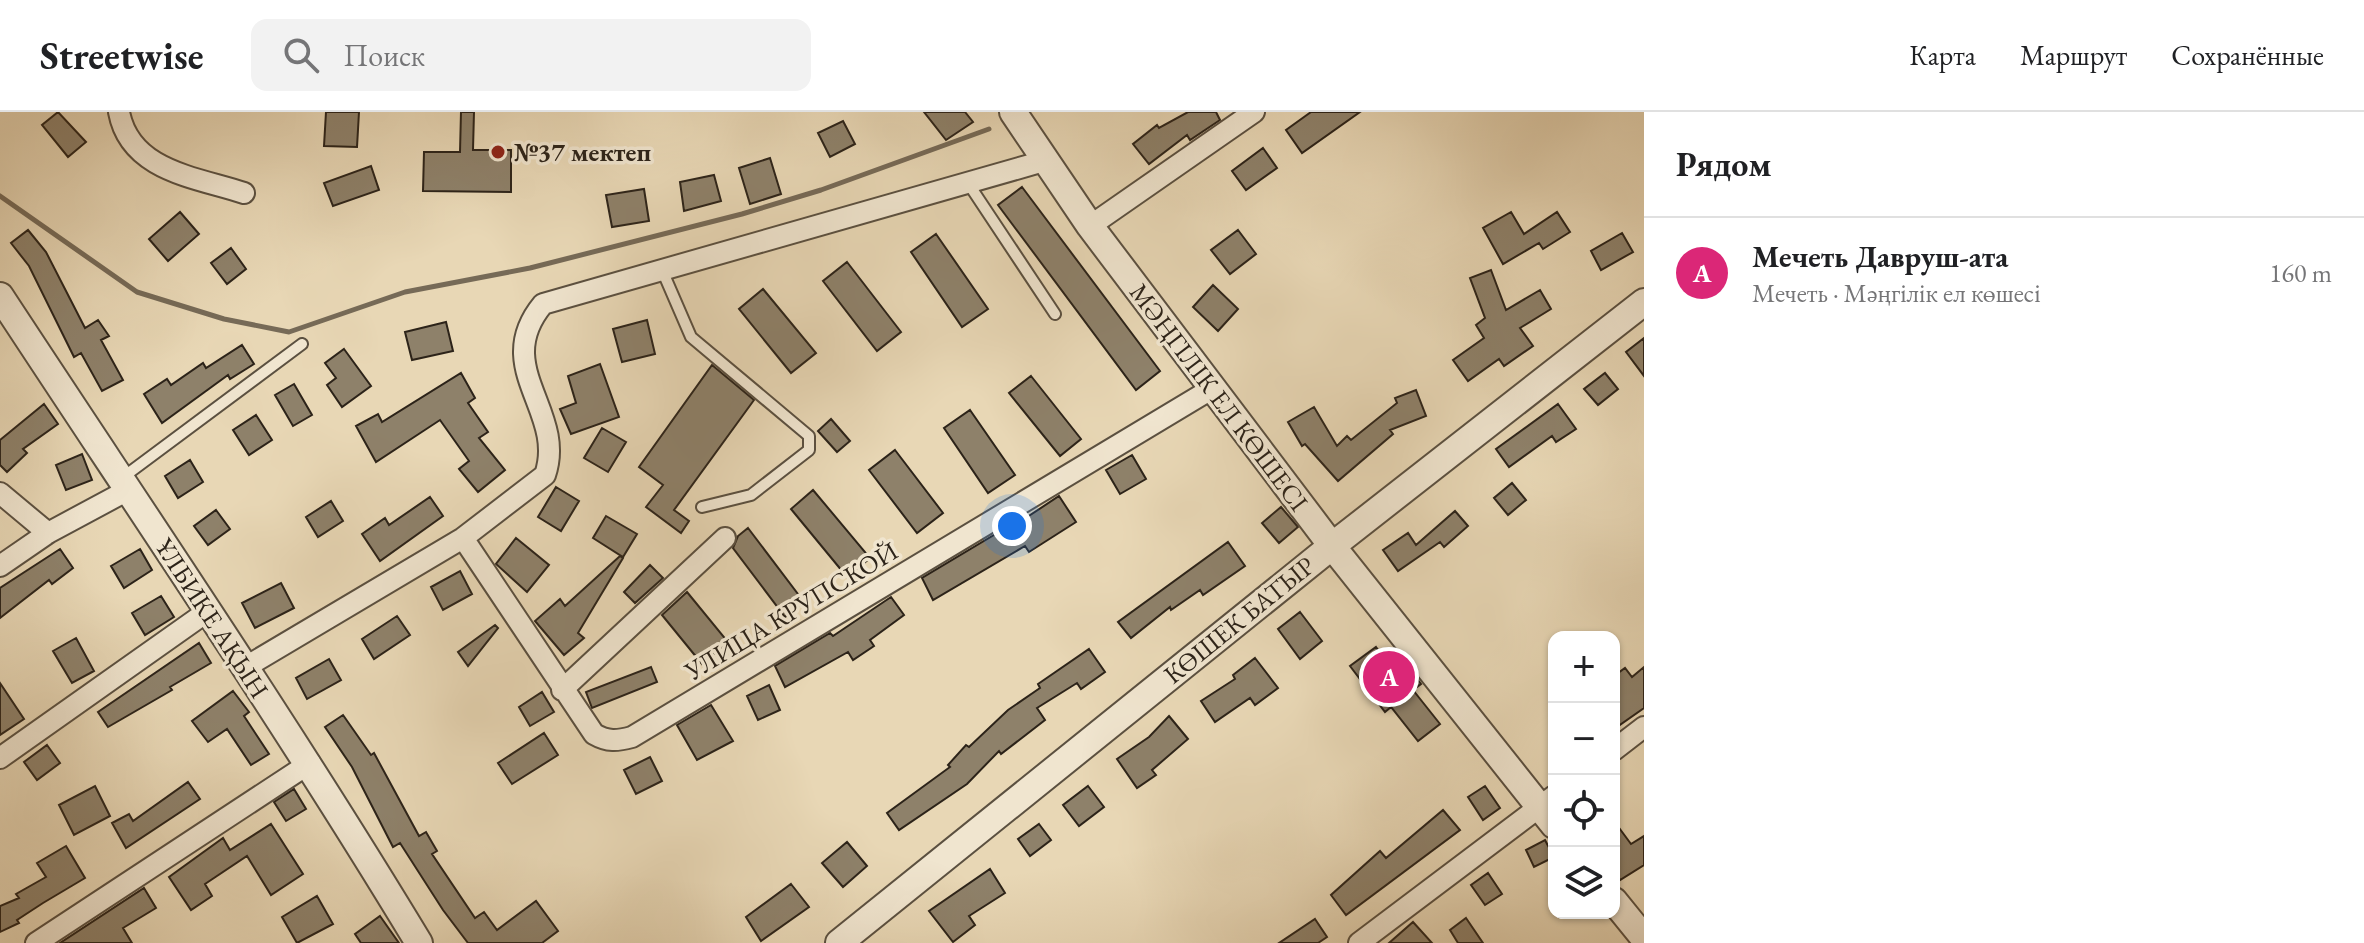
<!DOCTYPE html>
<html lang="ru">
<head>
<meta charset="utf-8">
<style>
  :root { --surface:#fff; --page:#f2f2f2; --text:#202124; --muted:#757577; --line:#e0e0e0; --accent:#db2777 }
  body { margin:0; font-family:"EB Garamond",serif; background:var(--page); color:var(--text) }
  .controls { position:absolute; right:24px; bottom:24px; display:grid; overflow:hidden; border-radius:16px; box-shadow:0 2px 6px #0004 }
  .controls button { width:72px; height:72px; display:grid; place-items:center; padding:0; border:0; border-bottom:2px solid var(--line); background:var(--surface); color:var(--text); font:40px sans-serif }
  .you { position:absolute; left:1012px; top:414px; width:28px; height:28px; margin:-20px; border:6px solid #fff; border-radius:50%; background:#1a73e8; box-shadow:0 0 0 12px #1a73e833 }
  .badge { display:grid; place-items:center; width:52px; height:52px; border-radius:50%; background:var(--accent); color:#fff; font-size:26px; font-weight:700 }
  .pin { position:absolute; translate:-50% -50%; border:4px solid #fff; box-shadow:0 2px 8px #0006 }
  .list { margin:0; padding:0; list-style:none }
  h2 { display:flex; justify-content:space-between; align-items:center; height:104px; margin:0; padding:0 32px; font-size:34px }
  h2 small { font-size:26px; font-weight:400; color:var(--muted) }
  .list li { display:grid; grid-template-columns:52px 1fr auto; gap:24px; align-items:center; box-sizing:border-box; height:112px; padding:0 32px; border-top:2px solid var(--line) }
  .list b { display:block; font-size:30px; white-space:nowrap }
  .list p { margin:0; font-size:26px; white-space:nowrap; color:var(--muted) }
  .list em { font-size:26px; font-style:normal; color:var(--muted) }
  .icon { flex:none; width:44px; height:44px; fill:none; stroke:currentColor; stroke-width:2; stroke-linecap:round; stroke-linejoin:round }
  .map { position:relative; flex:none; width:1644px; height:831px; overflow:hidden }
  header { display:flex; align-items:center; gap:48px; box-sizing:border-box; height:112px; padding:0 40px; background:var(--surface); border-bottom:2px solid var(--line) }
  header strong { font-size:38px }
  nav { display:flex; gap:44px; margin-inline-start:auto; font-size:28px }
  .search { width:560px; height:72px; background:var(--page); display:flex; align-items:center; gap:20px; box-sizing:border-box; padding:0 28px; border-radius:16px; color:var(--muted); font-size:30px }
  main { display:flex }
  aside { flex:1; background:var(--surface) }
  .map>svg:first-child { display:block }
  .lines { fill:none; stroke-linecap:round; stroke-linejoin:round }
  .stream { stroke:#766a57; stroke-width:5 }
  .building { fill:#8e816a; stroke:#2c2319; stroke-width:2 }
  .service-casing { stroke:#5b5040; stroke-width:14 }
  .minor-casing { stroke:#5b5040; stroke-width:24 }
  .tertiary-casing { stroke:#5b5040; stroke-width:30 }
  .service { stroke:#f0e5cf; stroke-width:10 }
  .minor { stroke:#f0e5cf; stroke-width:20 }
  .tertiary { stroke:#f0e5cf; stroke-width:26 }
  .poi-dot { fill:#8f2418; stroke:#f0e5cf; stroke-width:3 }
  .labels { text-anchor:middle; stroke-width:7; stroke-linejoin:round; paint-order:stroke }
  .poi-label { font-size:26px; font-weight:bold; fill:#2c2319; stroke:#f0e5cf; text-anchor:start }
  .street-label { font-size:26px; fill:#2c2319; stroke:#f0e5cf }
</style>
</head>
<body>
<header>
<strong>Streetwise</strong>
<div class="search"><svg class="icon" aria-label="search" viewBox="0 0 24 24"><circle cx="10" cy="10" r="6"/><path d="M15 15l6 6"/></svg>Поиск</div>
<nav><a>Карта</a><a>Маршрут</a><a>Сохранённые</a></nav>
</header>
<main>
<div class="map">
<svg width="1644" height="831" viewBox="0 0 1644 831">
  <rect width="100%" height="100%" fill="#e8d7b5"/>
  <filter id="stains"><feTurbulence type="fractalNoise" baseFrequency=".0025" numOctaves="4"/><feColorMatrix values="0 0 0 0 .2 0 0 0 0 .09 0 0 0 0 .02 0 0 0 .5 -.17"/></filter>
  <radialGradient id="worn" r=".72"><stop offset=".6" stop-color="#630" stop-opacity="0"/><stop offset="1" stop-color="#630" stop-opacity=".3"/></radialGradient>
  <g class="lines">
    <path class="stream" d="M0,84L137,180L224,207L289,220L405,180L530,156L742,102L821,78L989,17"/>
  </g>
  <path class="building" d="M58,0L86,30L68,45L42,13Z
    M326,0H359L357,35L324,34Z
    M461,0H474L473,38H511V80L423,79L424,40H460Z
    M924,0H965L973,10L946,28Z
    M1188,0H1216L1220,8L1190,28L1187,23L1149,52L1133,32L1157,13L1159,16Z
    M1311,0H1360L1302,41L1286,18Z
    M843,9L855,32L830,45L818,21Z
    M1263,36L1277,56L1246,78L1232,59Z
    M770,46L781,82L750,92L739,56Z
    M371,54L379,78L333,94L324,71Z
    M714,63L721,89L684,99L680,70Z
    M1022,75L1160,259L1136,278L998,93Z
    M644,77L649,109L612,115L606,83Z
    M180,100L199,122L168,149L149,127Z
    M1511,100L1524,122L1557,100L1570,120L1543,137L1539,131L1503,152L1483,116Z
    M28,118L46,140L85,216L98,208L109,224L101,228L123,268L102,279L81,241L74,245L29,154L11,131Z
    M1238,118L1256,142L1230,162L1211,138Z
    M1622,121L1633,140L1601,158L1591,139Z
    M936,122L988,197L962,215L911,140Z
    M231,136L246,157L227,172L211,151Z
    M847,150L901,220L877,239L823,169Z
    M1491,158L1506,198L1540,178L1551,197L1520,216L1533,234L1504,254L1499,247L1468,269L1453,248L1484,226L1476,213L1485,206L1470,166Z
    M1213,173L1238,197L1218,219L1193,195Z
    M763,177L816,241L791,261L739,197Z
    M647,208L655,242L622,250L613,217Z
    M446,210L453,239L412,248L405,220Z
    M1644,226V264L1626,240Z
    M242,233L254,252L230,267L228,263L162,311L144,282L167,267L171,273L203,251L206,256Z
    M344,237L371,274L342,295L327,273L336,266L325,251Z
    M600,252L619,305L571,322L560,297L576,291L568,264Z
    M712,253L754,288L674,398L689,409L681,421L646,395L663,373L639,355Z
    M461,261L475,286L468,291L488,320L479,326L505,358L478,380L459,357L469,349L440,308L376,350L356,314L378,302L382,310Z
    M1605,261L1618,277L1598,293L1584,277Z
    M1031,264L1081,327L1060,344L1009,281Z
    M294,272L312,303L293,314L275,283Z
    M1416,278L1426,304L1390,318L1393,322L1338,369L1305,332L1302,334L1288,310L1314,295L1337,334L1347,324L1351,328L1397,291L1395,286Z
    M44,292L58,312L23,337L27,341L7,360L0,353V328Z
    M1558,292L1576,317L1556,330L1552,324L1509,355L1496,337Z
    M970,298L1015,363L988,381L944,316Z
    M256,303L272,328L249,343L233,318Z
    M831,307L850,329L837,340L818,319Z
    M602,316L626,330L608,360L584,346Z
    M895,338L943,401L917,421L869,358Z
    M82,342L92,368L66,378L56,353Z
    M1132,343L1146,367L1120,382L1106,358Z
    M190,348L203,370L178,386L165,364Z
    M1512,371L1526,388L1508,403L1494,386Z
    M556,375L579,389L561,419L538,405Z
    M813,378L870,446L847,465L791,397Z
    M1059,384L1076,410L1029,440L1025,434L933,488L922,466L999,420L1000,423Z
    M430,385L443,404L380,449L362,422L385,406L389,413Z
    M331,389L343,409L318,425L306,405Z
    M1281,395L1298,415L1279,431L1262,411Z
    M216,398L230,417L208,433L194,414Z
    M1455,399L1468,414L1444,435L1440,430L1398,459L1383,438L1408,421L1416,433Z
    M606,404L637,422L623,445L593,426Z
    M748,416L804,490L785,505L733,436L738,424Z
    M516,426L549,453L527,480L496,452Z
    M1228,430L1245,454L1203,483L1200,478L1171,498L1170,495L1131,526L1118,510Z
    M60,437L73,456L52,472L49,468L0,506V476Z
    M140,437L152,458L124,476L111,454Z
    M620,444L623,446L578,521L584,526L564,543L535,509L560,487L565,494Z
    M650,453L663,466L635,491L624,480Z
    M460,459L472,482L443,498L431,475Z
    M281,471L294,496L255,516L242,491Z
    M687,480L728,530L702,552L662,503Z
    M161,484L174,505L145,523L132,501Z
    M891,485L904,503L870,528L874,534L853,548L848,540L785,575L775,554L830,521L833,524Z
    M1300,500L1322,529L1300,547L1278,517Z
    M397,504L410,523L374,547L362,527Z
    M495,513L498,516L468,554L458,540Z
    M76,526L94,559L72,571L53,539Z
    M199,531L211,551L170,575L172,578L108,615L98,600Z
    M1376,535L1395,560L1405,552L1421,572L1413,578L1440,612L1418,629L1391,595L1385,600L1350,554Z
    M1089,537L1105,560L1081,577L1077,571L1037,596L1045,608L1001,642L999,639L967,672L899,718L887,701L950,655L948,653L966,633L969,635L1008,598L1040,576L1038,572Z
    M1255,546L1278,576L1255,593L1250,586L1215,610L1201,589L1235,567L1233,563Z
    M329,547L341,568L307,587L296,566Z
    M651,555L657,570L592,596L586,580Z
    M1644,555V596L1614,617V564L1625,556L1632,565Z
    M0,571L24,607L0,623Z
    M769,573L780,598L758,608L747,584Z
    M233,579L249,600L244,604L269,642L251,653L227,617L208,630L192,609Z
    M542,580L554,600L530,614L519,595Z
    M711,593L733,629L697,648L677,613Z
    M343,603L371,643L374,641L419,724L426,720L437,739L432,742L475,806L484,800L497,818L536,789L558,819L542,831H468L443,798L400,731L393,735L352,655L325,615Z
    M1169,604L1188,627L1152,658L1156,663L1137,676L1117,647L1149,625Z
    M544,621L558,643L512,672L498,651Z
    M47,633L60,651L37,668L24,650Z
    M650,645L662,669L636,682L624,658Z
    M188,670L200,687L126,736L112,711L129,702L133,709Z
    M95,674L110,704L74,723L59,693Z
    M1088,674L1104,695L1079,714L1063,693Z
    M1485,674L1500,696L1483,708L1468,685Z
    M294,677L306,697L286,709L274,690Z
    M1443,698L1460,718L1346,803L1331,783L1380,739L1386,746Z
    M1614,709L1631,732L1644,724V753L1620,768L1614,758Z
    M271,712L303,762L271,783L247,744L205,772L212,784L191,798L169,765L223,726L230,738Z
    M1039,712L1051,728L1030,744L1018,727Z
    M1545,728L1554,745L1534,755L1526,738Z
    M847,730L867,754L843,775L822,751Z
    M66,734L85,766L43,791L17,808L19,811L0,820V794L19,786L16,782L46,765L37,751Z
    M990,757L1005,781L969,804L975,813L953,830L929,799Z
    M1488,761L1502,782L1485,793L1471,773Z
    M791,772L809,795L761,829L746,805Z
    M144,776L156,796L123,816L132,831H60Z
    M317,784L333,812L297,831L282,805Z
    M380,804L399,831H361L355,822Z
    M1466,806L1483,831H1458L1450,818Z
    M1315,807L1327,825L1318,831H1279Z
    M1413,810L1432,831H1389Z"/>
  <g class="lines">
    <g class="service-casing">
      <path id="service" d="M968,71L1055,202
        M662,158L691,225L809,324V338L751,383L702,395
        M122,366L302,232"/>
    </g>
    <g class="minor-casing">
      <path id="minor" d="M119,0C130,59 195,65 244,81
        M1090,114L1254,0
        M0,381L48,421
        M463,426L594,622C608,630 617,629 632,625L1213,276
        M0,454L48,421L128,378
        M244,556L463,426L545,363C567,299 490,256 543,192L1044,49
        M562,578L725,426
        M1614,638L1644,615
        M0,646L208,499
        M36,831L310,651
        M1359,831L1554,684"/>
    </g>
    <g class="tertiary-casing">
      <path id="tertiary" d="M1013,0L1090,114L1332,434L1554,713
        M0,184C141,399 286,611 419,831
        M1614,789L1644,826
        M839,831L1332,434L1644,190"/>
    </g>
    <use href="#service" class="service"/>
    <use href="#minor" class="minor"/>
    <use href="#tertiary" class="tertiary"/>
  </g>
  <circle class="poi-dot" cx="498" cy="40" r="8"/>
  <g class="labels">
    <g class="poi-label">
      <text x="514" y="49">№37 мектеп</text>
    </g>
    <g class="street-label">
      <text transform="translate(1219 285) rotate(53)" y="9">МӘҢГІЛІК ЕЛ КӨШЕСІ</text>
      <text transform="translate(791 499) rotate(-31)" y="9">УЛИЦА КРУПСКОЙ</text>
      <text transform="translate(212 506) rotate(57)" y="9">ҰЛБИКЕ АҚЫН</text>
      <text transform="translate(1239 508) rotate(-39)" y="9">КӨШЕК БАТЫР</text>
    </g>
  </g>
  <rect width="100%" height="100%" filter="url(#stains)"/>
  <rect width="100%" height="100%" fill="url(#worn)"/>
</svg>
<div class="controls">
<button>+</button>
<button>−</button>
<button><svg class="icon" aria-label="locate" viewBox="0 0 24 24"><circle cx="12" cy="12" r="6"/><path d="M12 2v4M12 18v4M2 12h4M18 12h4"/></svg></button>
<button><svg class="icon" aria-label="layers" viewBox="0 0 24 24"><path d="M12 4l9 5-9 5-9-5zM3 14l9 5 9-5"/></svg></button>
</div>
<div class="you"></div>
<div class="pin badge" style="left:1389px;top:565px">A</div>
</div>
<aside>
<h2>Рядом<small></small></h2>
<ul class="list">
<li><span class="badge">A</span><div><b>Мечеть Давруш-ата</b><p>Мечеть · Мәңгілік ел көшесі</p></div><em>160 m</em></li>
</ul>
</aside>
</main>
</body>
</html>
